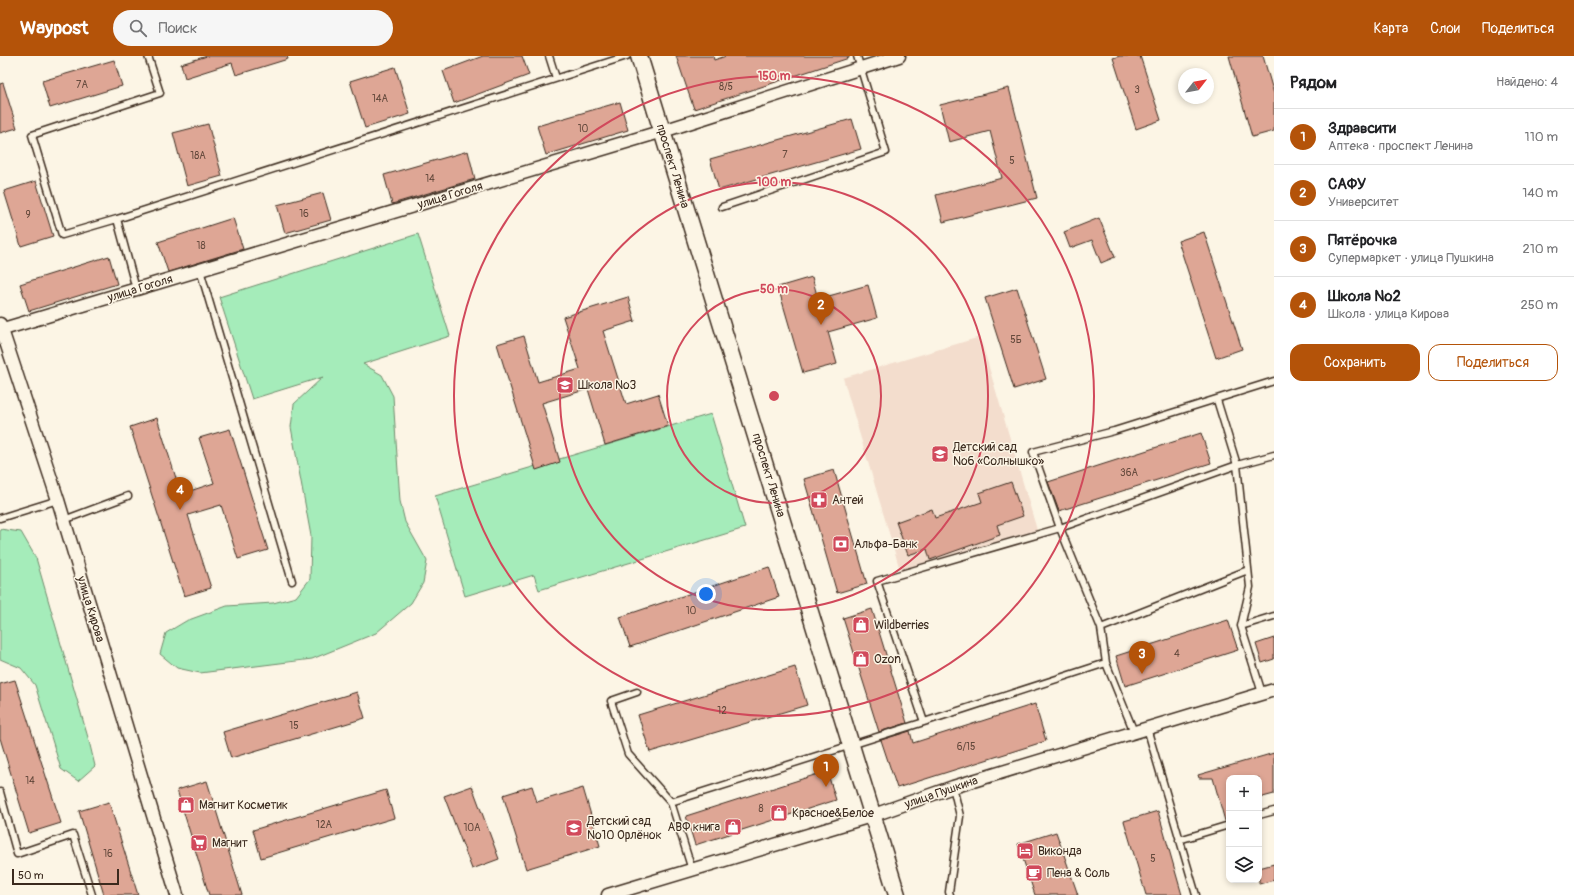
<!DOCTYPE html>
<html lang="ru">
<head>
<meta charset="utf-8">
<style>
  :root { --surface:#fff; --page:#f6f6f6; --text:#202124; --muted:#757577; --line:#e0e0e0; --accent:#b45309 }
  body { margin:0; font-family:Pangolin,sans-serif; background:var(--page); color:var(--text) }
  .controls { position:absolute; right:12px; bottom:12px; display:grid; overflow:hidden; border-radius:8px; box-shadow:0 2px 6px #0003 }
  .controls button { width:36px; height:36px; display:grid; place-items:center; padding:0; border:0; border-bottom:1px solid var(--line); background:var(--surface); color:var(--text); font:20px sans-serif }
  .compass { position:absolute; left:1178px; top:12px; width:36px; height:36px; border-radius:50%; background:var(--surface); box-shadow:0 2px 6px #0003; rotate:59deg }
  .scale { position:absolute; left:12px; bottom:10px; width:107px; box-sizing:border-box; padding-left:4px; border:2px solid #3b2a1e; border-top:0; font-size:11px; line-height:14px; white-space:nowrap; color:#3b2a1e; -webkit-text-stroke:3px #fcf5e5; paint-order:stroke }
  .you { position:absolute; left:706px; top:538px; width:14px; height:14px; margin:-10px; border:3px solid #fff; border-radius:50%; background:#1a73e8; box-shadow:0 0 0 6px #1a73e833 }
  .badge { display:grid; place-items:center; width:26px; height:26px; border-radius:50%; background:var(--accent); color:#fff; font-size:13px; font-weight:700 }
  .pin { position:absolute; translate:-50% -33px; filter:drop-shadow(0 1px 2px #0008) }
  .pin::after { content:''; position:absolute; top:21px; width:14px; height:12px; background:inherit; clip-path:polygon(0 0,100% 0,50% 100%) }
  .list { margin:0; padding:0; list-style:none }
  h2 { display:flex; justify-content:space-between; align-items:center; height:52px; margin:0; padding:0 16px; font-size:17px }
  h2 small { font-size:13px; font-weight:400; color:var(--muted) }
  .list li { display:grid; grid-template-columns:26px 1fr auto; gap:12px; align-items:center; box-sizing:border-box; height:56px; padding:0 16px; border-top:1px solid var(--line) }
  .list b { display:block; font-size:15px; white-space:nowrap }
  .list p { margin:0; font-size:13px; white-space:nowrap; color:var(--muted) }
  .list em { font-size:13px; font-style:normal; color:var(--muted) }
  .actions { display:flex; gap:8px; padding:12px 16px }
  .actions a { flex:1; padding:9px 0; border:1px solid var(--accent); border-radius:12px; text-align:center; font-size:14px; color:var(--accent) }
  .actions .main { background:var(--accent); color:#fff }
  .icon { flex:none; width:22px; height:22px; fill:none; stroke:currentColor; stroke-width:2; stroke-linecap:round; stroke-linejoin:round }
  .map { position:relative; flex:none; width:1274px; height:839px; overflow:hidden }
  header { display:flex; align-items:center; gap:24px; box-sizing:border-box; height:56px; padding:0 20px; background:var(--accent); color:#fff }
  header strong { font-size:19px }
  nav { display:flex; gap:22px; margin-inline-start:auto; font-size:14px }
  .search { width:280px; height:36px; background:var(--page); display:flex; align-items:center; gap:10px; box-sizing:border-box; padding:0 14px; border-radius:22px; color:var(--muted); font-size:15px }
  main { display:flex }
  aside { flex:1; background:var(--surface) }
  .map>svg:first-child { display:block }
  .built { fill:#f3ddcd }
  .green { fill:#a5ecba; stroke:#708b6c }
  .building { fill:#dea695; stroke:#3b2a1e }
  .lines { fill:none; stroke-linecap:round; stroke-linejoin:round }
  .lane-casing { stroke:#3b2a1e; stroke-width:9 }
  .street-casing { stroke:#3b2a1e; stroke-width:15 }
  .secondary-casing { stroke:#3b2a1e; stroke-width:19 }
  .lane { stroke:#fcf5e5; stroke-width:6 }
  .street { stroke:#fcf5e5; stroke-width:12 }
  .secondary { stroke:#fcf5e5; stroke-width:16 }
  .ring { fill:none; stroke:#d1495b; stroke-width:2 }
  .labels { text-anchor:middle; stroke-width:3; stroke-linejoin:round; paint-order:stroke }
  .number-label { font-size:10px; fill:#64493c }
  .street-label { font-size:12px; fill:#3b2a1e; stroke:#fcf5e5 }
  .poi-label { font-size:12px; fill:#3b2a1e; stroke:#fcf5e5; text-anchor:start }
  .centre { fill:#d1495b; stroke:#fcf5e5; stroke-width:2 }
  .ring-label { font-size:12px; text-anchor:middle; font-weight:bold; fill:#d1495b; stroke:#fcf5e5; stroke-width:3; stroke-linejoin:round; paint-order:stroke }
</style>
</head>
<body>
<header>
<strong>Waypost</strong>
<div class="search"><svg class="icon" aria-label="search" viewBox="0 0 24 24"><circle cx="10" cy="10" r="6"/><path d="M15 15l6 6"/></svg>Поиск</div>
<nav><a>Карта</a><a>Слои</a><a>Поделиться</a></nav>
</header>
<main>
<div class="map">
<svg width="1274" height="839" viewBox="0 0 1274 839">
  <rect width="100%" height="100%" fill="#fcf5e5"/>
  <filter id="ink" filterUnits="userSpaceOnUse"><feTurbulence type="fractalNoise" baseFrequency=".025" numOctaves="2"/><feDisplacementMap in="SourceGraphic" scale="8" xChannelSelector="R" yChannelSelector="G"/><feConvolveMatrix kernelMatrix="1 2 1 2 8 2 1 2 1" color-interpolation-filters="sRGB"/></filter>
  <g filter="url(#ink)">
    <path class="built" d="M980,281L1037,474L900,514L843,322Z"/>
    <path class="green" d="M418,178L450,280L363,308L382,319L393,340L400,445L405,466L427,505L423,527L411,547L376,577L312,603L200,617L177,612L160,598L166,577L186,565L227,550L273,547L296,541L310,523L311,480L291,371L294,348L323,321L252,343L219,241Z
      M711,358L745,472L539,534L534,519L465,540L435,440Z
      M0,473L21,476L36,502L89,685L95,710L78,725L61,713L35,629L21,612L0,603Z"/>
    <path class="building" d="M207,0H287L288,3L236,19L232,7L185,22L181,8Z
      M483,0H522L529,19L454,47L443,15Z
      M676,0H713L714,4L726,0H849V2L694,53Z
      M1120,0H1140L1161,64L1136,73L1113,2Z
      M1229,0H1263L1274,38V75L1252,81Z
      M114,4L122,30L50,52L42,25Z
      M395,11L410,58L365,72L350,25Z
      M3,27L17,72L0,77V28Z
      M1009,32L1037,142L943,166L936,139L1002,122L990,75L949,86L940,49Z
      M620,46L628,74L546,99L537,70Z
      M852,63L861,93L719,134L710,103Z
      M208,68L222,120L187,130L173,77Z
      M468,95L475,123L392,148L384,119Z
      M36,125L53,180L21,190L4,135Z
      M323,137L331,164L285,177L277,149Z
      M233,162L243,193L168,216L158,186Z
      M1099,162L1115,201L1101,207L1092,184L1070,192L1064,176Z
      M1204,176L1242,293L1216,302L1178,185Z
      M109,200L117,228L29,255L20,228Z
      M812,221L818,243L868,229L877,262L828,276L837,308L803,317L778,231Z
      M1017,232L1046,323L1014,333L985,242Z
      M628,241L635,265L603,275L626,348L658,338L668,370L605,389L588,333L542,347L560,406L536,414L497,288L524,280L538,326L580,313L563,261Z
      M157,362L181,438L214,427L199,382L230,373L268,494L238,503L221,449L188,459L211,532L184,540L130,371Z
      M1201,377L1211,407L1059,455L1048,426Z
      M834,414L867,528L837,537L804,423Z
      M1011,426L1023,460L997,469L1000,479L930,504L927,493L908,499L896,466L932,453L935,462L982,446L979,437Z
      M769,511L779,541L630,591L620,561Z
      M872,553L907,667L879,676L843,562Z
      M1228,564L1238,594L1125,630L1116,600Z
      M1274,582V603L1262,607L1256,588Z
      M795,611L807,649L650,696L638,659Z
      M15,624L61,767L29,777L0,682V628Z
      M357,636L365,662L231,702L223,676Z
      M1035,648L1046,685L897,732L881,684L910,675L913,687Z
      M1274,697V738L1259,742V722H1229V765H1225L1213,722H1199L1198,719Z
      M827,715L836,744L695,789L686,760Z
      M207,725L242,839H209L177,734Z
      M472,730L499,803L472,813L444,740Z
      M532,730L537,746L583,732L600,790L526,813L503,739Z
      M386,734L394,762L261,802L253,774Z
      M109,746L138,839H104L79,755Z
      M1158,755L1182,839H1146L1124,765Z
      M1056,776L1078,839H1035L1018,788Z
      M1274,808V824L1259,828V812Z"/>
    <g class="lines">
      <g class="lane-casing">
        <path id="lane" d="M549,0L556,22
          M722,151L886,96L857,0
          M117,163L627,0
          M200,214L292,525
          M136,233L117,163L62,179L32,79L160,37L148,0
          M1217,344L1237,409L1250,531L1241,570L1262,637
          M0,462L58,444
          M64,464L128,440
          M1241,570L1274,560
          M1101,572L1248,514
          M1106,607L1101,572L1060,472L1033,396L1114,375L1274,325
          M637,636L611,645L628,698L671,746L924,666
          M1147,672L1196,839
          M1134,676L1106,607L924,666L877,525L1060,472L1237,409L1274,399
          M0,736L17,798L73,779L92,839
          M671,746L692,814
          M1259,759L1274,755
          M1179,784L1229,769
          M950,839L949,836L960,760L953,731"/>
      </g>
      <g class="street-casing">
        <path id="street" d="M0,268L58,444L177,839
          M0,274L663,75L899,0
          M608,839L871,760L953,731L1274,634"/>
      </g>
      <g class="secondary-casing">
        <path id="secondary" d="M639,0L897,839"/>
      </g>
      <use href="#lane" class="lane"/>
      <use href="#street" class="street"/>
      <use href="#secondary" class="secondary"/>
    </g>
  </g>
  <g class="ring">
    <circle cx="774" cy="340" r="107"/>
    <circle cx="774" cy="340" r="214"/>
    <circle cx="774" cy="340" r="320"/>
  </g>
  <defs>
    <g id="school-square" transform="scale(0.9)"><rect x="-9" y="-9" width="18" height="18" rx="4" fill="#d1495b" stroke="#fcf5e5"/><path d="M0-5L7-2L0 1L-7-2ZM-4 1L0 2.5L4 1V4Q0 6-4 4Z" fill="#fff"/></g>
    <g id="pharmacy-square" transform="scale(0.9)"><rect x="-9" y="-9" width="18" height="18" rx="4" fill="#d1495b" stroke="#fcf5e5"/><path d="M-2-6h4v4h4v4h-4v4h-4v-4h-4v-4h4Z" fill="#fff"/></g>
    <g id="bank-square" transform="scale(0.9)"><rect x="-9" y="-9" width="18" height="18" rx="4" fill="#d1495b" stroke="#fcf5e5"/><path d="M-6-4H6V4H-6ZM0-2.3a2.3 2.3 0 1 0 0 4.6a2.3 2.3 0 1 0 0-4.6Z" fill="#fff"/></g>
    <g id="shop-square" transform="scale(0.9)"><rect x="-9" y="-9" width="18" height="18" rx="4" fill="#d1495b" stroke="#fcf5e5"/><path d="M-5-2.5h2.3a2.7 3.5 0 0 1 5.4 0H5L5.5 6h-11ZM-1.5-2.5h3a1.5 2.3 0 0 0-3 0Z" fill="#fff"/></g>
    <g id="supermarket-square" transform="scale(0.9)"><rect x="-9" y="-9" width="18" height="18" rx="4" fill="#d1495b" stroke="#fcf5e5"/><path d="M-6-5.5h2.5l.6 2H6L4.5 2H-2.5L-4.4-4H-6ZM-1.5 3.2a1.3 1.3 0 1 0 .1 0ZM3 3.2a1.3 1.3 0 1 0 .1 0Z" fill="#fff"/></g>
    <g id="hotel-square" transform="scale(0.9)"><rect x="-9" y="-9" width="18" height="18" rx="4" fill="#d1495b" stroke="#fcf5e5"/><path d="M-6-4.5h1.5V1H6V5H4.5V3h-9V5H-6ZM-4 0a1.8 1.8 0 1 1 3.6 0ZM.5 0V-2.5h3Q6-2.5 6 0Z" fill="#fff"/></g>
    <g id="cafe-square" transform="scale(0.9)"><rect x="-9" y="-9" width="18" height="18" rx="4" fill="#d1495b" stroke="#fcf5e5"/><path d="M-5.5-4.5H6V0H3Q3 3.5 0 3.5H-2.5Q-5.5 3.5-5.5 0ZM3-3.2v2h1.7v-2ZM-6 4.5H4V6H-6Z" fill="#fff"/></g>
  </defs>
  <g fill-rule="evenodd">
    <use href="#school-square" x="565" y="329"/>
    <use href="#school-square" x="940" y="398"/>
    <use href="#pharmacy-square" x="819" y="444"/>
    <use href="#bank-square" x="841" y="488"/>
    <use href="#shop-square" x="861" y="569"/>
    <use href="#shop-square" x="861" y="603"/>
    <use href="#shop-square" x="186" y="749"/>
    <use href="#shop-square" x="779" y="757"/>
    <use href="#shop-square" x="733" y="771"/>
    <use href="#school-square" x="574" y="772"/>
    <use href="#supermarket-square" x="199" y="787"/>
    <use href="#hotel-square" x="1025" y="795"/>
    <use href="#cafe-square" x="1034" y="817"/>
  </g>
  <g class="labels">
    <g class="number-label">
      <text x="82" y="32">7А</text>
      <text x="726" y="34">8/5</text>
      <text x="1137" y="37">3</text>
      <text x="380" y="46">14А</text>
      <text x="583" y="76">10</text>
      <text x="785" y="102">7</text>
      <text x="198" y="103">18А</text>
      <text x="1012" y="108">5</text>
      <text x="430" y="126">14</text>
      <text x="304" y="161">16</text>
      <text x="28" y="162">9</text>
      <text x="201" y="193">18</text>
      <text x="1016" y="287">5Б</text>
      <text x="1129" y="420">36А</text>
      <text x="691" y="558">10</text>
      <text x="1177" y="601">4</text>
      <text x="722" y="658">12</text>
      <text x="294" y="673">15</text>
      <text x="966" y="694">6/15</text>
      <text x="30" y="728">14</text>
      <text x="761" y="756">8</text>
      <text x="324" y="772">12А</text>
      <text x="472" y="775">10А</text>
      <text x="108" y="801">16</text>
      <text x="1153" y="806">5</text>
    </g>
    <g class="street-label">
      <text transform="translate(673 110) rotate(73)" y="4">проспект Ленина</text>
      <text transform="translate(450 139) rotate(-17)" y="4">улица Гоголя</text>
      <text transform="translate(140 232) rotate(-17)" y="4">улица Гоголя</text>
      <text transform="translate(769 419) rotate(73)" y="4">проспект Ленина</text>
      <text transform="translate(91 553) rotate(73)" y="4">улица Кирова</text>
      <text transform="translate(941 736) rotate(-19)" y="4">улица Пушкина</text>
    </g>
    <g class="poi-label">
      <text x="578" y="333">Школа №3</text>
      <text x="953" y="395">Детский сад<tspan x="953" dy="14">№6 «Солнышко»</tspan></text>
      <text x="832" y="448">Антей</text>
      <text x="854" y="492">Альфа-Банк</text>
      <text x="874" y="573">Wildberries</text>
      <text x="874" y="607">Ozon</text>
      <text x="199" y="753">Магнит Косметик</text>
      <text x="792" y="761">Красное&amp;Белое</text>
      <text x="587" y="769">Детский сад<tspan x="587" dy="14">№10 Орлёнок</tspan></text>
      <text x="720" y="775" text-anchor="end">АВФ книга</text>
      <text x="212" y="791">Магнит</text>
      <text x="1038" y="799">Виконда</text>
      <text x="1047" y="821">Пена &amp; Соль</text>
    </g>
  </g>
  <circle cx="774" cy="340" r="6" class="centre"/>
  <g class="ring-label">
    <text x="774" y="24">150 m</text>
    <text x="774" y="130">100 m</text>
    <text x="774" y="237">50 m</text>
  </g>
</svg>
<div class="controls">
<button>+</button>
<button>−</button>
<button><svg class="icon" aria-label="layers" viewBox="0 0 24 24"><path d="M12 4l9 5-9 5-9-5zM3 14l9 5 9-5"/></svg></button>
</div>
<svg class="compass" viewBox="-18 -18 36 36"><path d="M0-13l5 13h-10z" fill="#e53935"/><path d="M0 13l5-13h-10z" fill="#757577"/></svg>
<div class="scale">50 m</div>
<div class="you"></div>
<div class="pin badge" style="left:826px;top:731px">1</div>
<div class="pin badge" style="left:821px;top:269px">2</div>
<div class="pin badge" style="left:1142px;top:618px">3</div>
<div class="pin badge" style="left:180px;top:454px">4</div>
</div>
<aside>
<h2>Рядом<small>Найдено: 4</small></h2>
<ul class="list">
<li><span class="badge">1</span><div><b>Здравсити</b><p>Аптека · проспект Ленина</p></div><em>110 m</em></li>
<li><span class="badge">2</span><div><b>САФУ</b><p>Университет</p></div><em>140 m</em></li>
<li><span class="badge">3</span><div><b>Пятёрочка</b><p>Супермаркет · улица Пушкина</p></div><em>210 m</em></li>
<li><span class="badge">4</span><div><b>Школа №2</b><p>Школа · улица Кирова</p></div><em>250 m</em></li>
</ul>
<div class="actions"><a class="main">Сохранить</a><a>Поделиться</a></div>
</aside>
</main>
</body>
</html>
